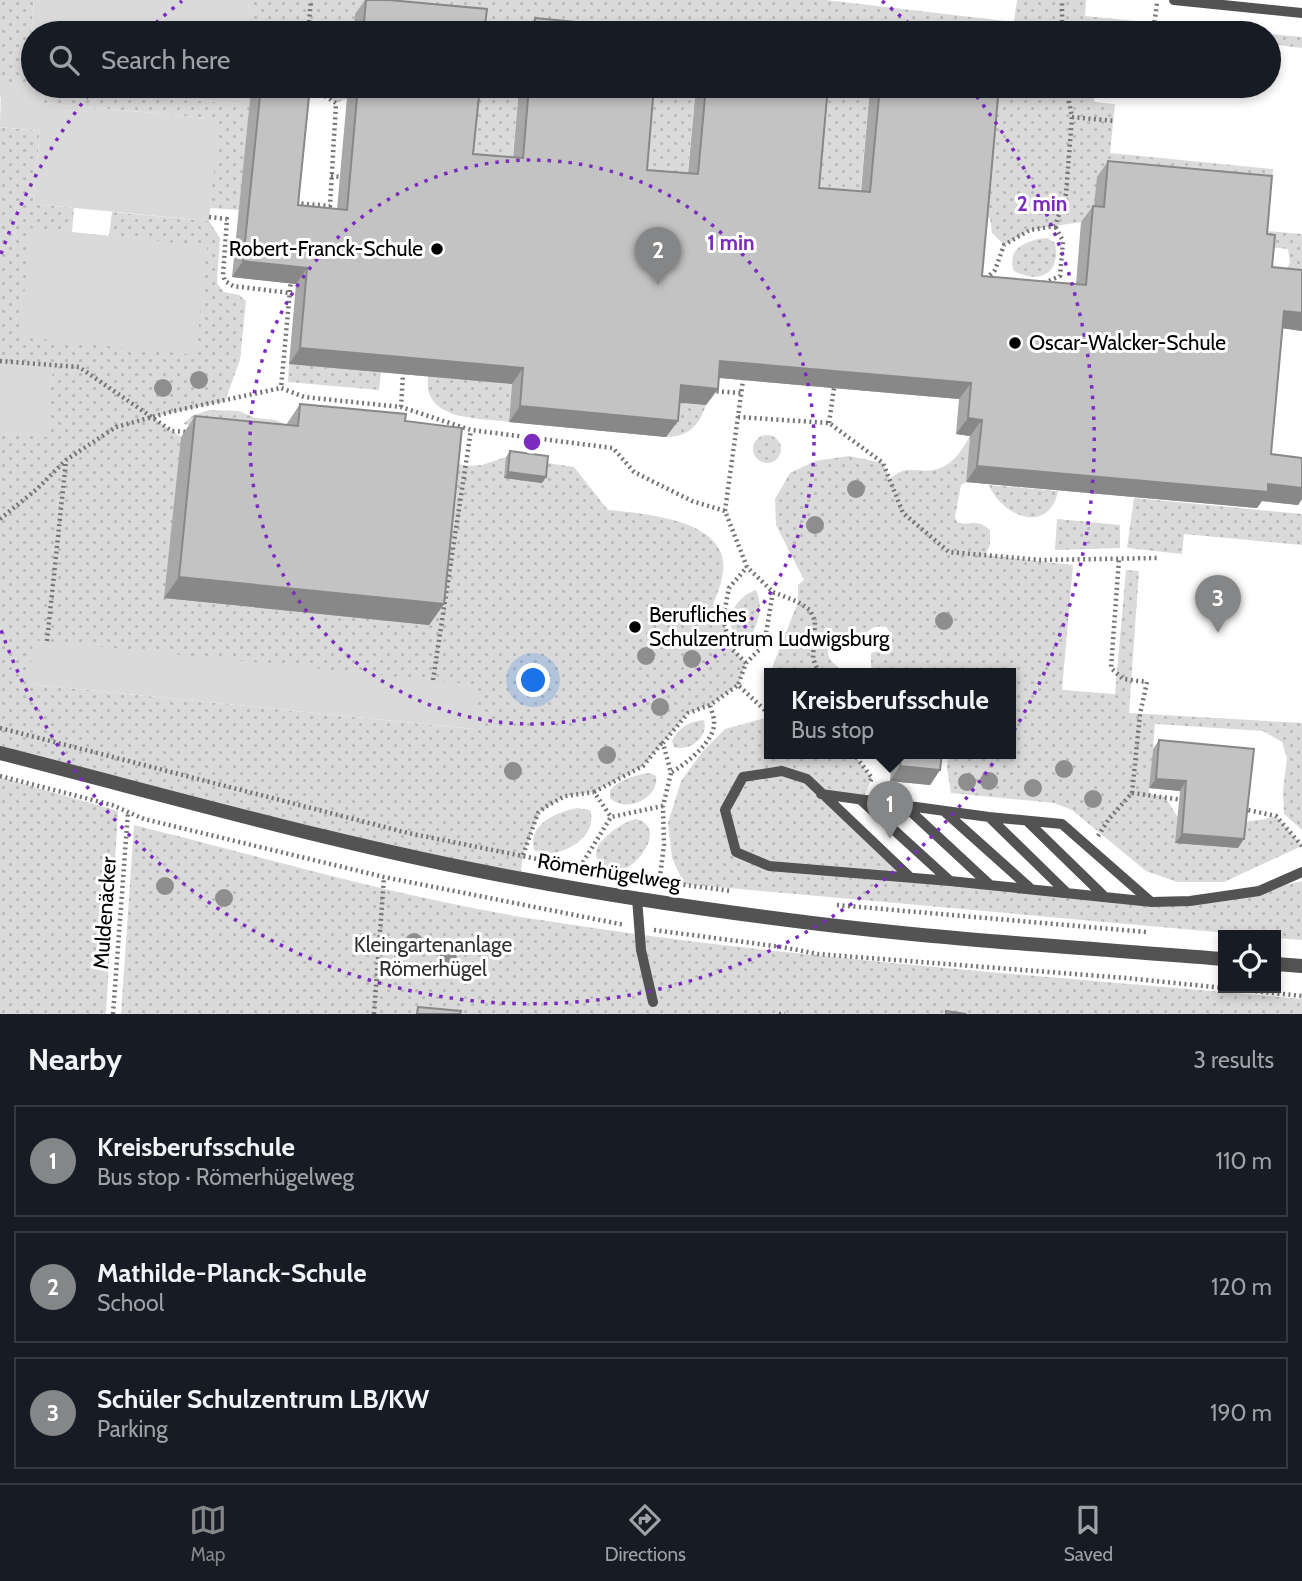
<!DOCTYPE html>
<html lang="en">
<head>
<meta charset="utf-8">
<style>
  :root { --surface:#171b24; --page:#20242c; --text:#f1f3f6; --muted:#9ea1a6; --line:#363941; --accent:#858687 }
  body { margin:0; font-family:Cabin,sans-serif; background:var(--page); color:var(--text) }
  .controls { position:absolute; right:21px; bottom:21px; display:grid; overflow:hidden; border-radius:0px; box-shadow:0 4px 10px #0003 }
  .controls button { width:63px; height:63px; display:grid; place-items:center; padding:0; border:0; border-bottom:2px solid var(--line); background:var(--surface); color:var(--text); font:35px sans-serif }
  .you { position:absolute; left:534px; top:681px; width:24px; height:24px; margin:-18px; border:5px solid #fff; border-radius:50%; background:#1a73e8; box-shadow:0 0 0 10px #1a73e833 }
  .badge { display:grid; place-items:center; width:46px; height:46px; border-radius:50%; background:var(--accent); color:#fff; font-size:23px; font-weight:700 }
  .pin { position:absolute; translate:-50% -58px; filter:drop-shadow(0 2px 4px #0008) }
  .pin::after { content:''; position:absolute; top:37px; width:24px; height:21px; background:inherit; clip-path:polygon(0 0,100% 0,50% 100%) }
  .popup { position:absolute; left:764px; top:668px; width:252px; height:91px; box-sizing:border-box; display:grid; place-content:center; border-radius:0px; background:var(--surface); filter:drop-shadow(0 2px 5px #0005); font-size:23px; white-space:nowrap; color:var(--muted) }
  .popup b { font-size:26px; color:var(--text) }
  .popup::after { content:''; position:absolute; left:50%; top:100%; margin-left:-14px; border:14px solid transparent; border-top-color:var(--surface) }
  .list { margin:0; padding:0; list-style:none }
  h2 { display:flex; justify-content:space-between; align-items:center; height:91px; margin:0; padding:0 28px; font-size:30px }
  h2 small { font-size:23px; font-weight:400; color:var(--muted) }
  .list li { display:grid; grid-template-columns:46px 1fr auto; gap:21px; align-items:center; box-sizing:border-box; height:112px; margin:0 14px 14px; padding:0 14px; border:2px solid var(--line); border-radius:0px }
  .list b { display:block; font-size:26px; white-space:nowrap }
  .list p { margin:0; font-size:23px; white-space:nowrap; color:var(--muted) }
  .list em { font-size:23px; font-style:normal; color:var(--muted) }
  .icon { flex:none; width:38px; height:38px; fill:none; stroke:currentColor; stroke-width:2; stroke-linecap:round; stroke-linejoin:round }
  .map { position:relative; flex:none; width:1302px; height:1014px; overflow:hidden }
  .search { position:absolute; background:var(--surface); box-shadow:0 4px 10px #0003; left:21px; right:21px; top:21px; height:77px; display:flex; align-items:center; gap:18px; box-sizing:border-box; padding:0 24px; border-radius:38px; color:var(--muted); font-size:26px }
  .sheet { height:469px; background:var(--surface) }
  nav { display:flex; justify-content:space-around; align-items:center; box-sizing:border-box; height:98px; border-top:2px solid var(--line); background:var(--surface); font-size:19px; color:var(--muted) }
  nav a { display:grid; justify-items:center; gap:4px }
  nav .on { color:var(--accent) }
  .map>svg:first-child { display:block }
  .grass { fill:url(#grass-dots); fill-rule:evenodd }
  .park { fill:#dadada }
  .lines { fill:none; stroke-linecap:round; stroke-linejoin:round }
  .path { stroke:#757575; stroke-width:4.5; stroke-dasharray:2 3.5; stroke-linecap:butt }
  .lane { stroke:#535353; stroke-width:10 }
  .street { stroke:#535353; stroke-width:14 }
  .tree { fill:#8e8e8e }
  .wall { fill:#a8a8a8 }
  .shaded-wall { fill:#888 }
  .building { fill:#c3c3c3; stroke:#888; stroke-width:2 }
  .ring { fill:none; stroke:#7b2cbf; stroke-width:3.5; stroke-dasharray:3.5 7 }
  .poi-dot { fill:#000; stroke:#fff; stroke-width:2.5 }
  .labels { text-anchor:middle; stroke-width:6; stroke-linejoin:round; paint-order:stroke }
  .poi-label { font-size:21px; fill:#000; stroke:#fff; text-anchor:start }
  .street-label { font-size:21px; fill:#000; stroke:#fff }
  .park-label { font-size:21px; fill:#313131; stroke:#fff }
  .centre { fill:#7b2cbf; stroke:#fff; stroke-width:3.5 }
  .ring-label { font-size:21px; text-anchor:middle; font-weight:bold; fill:#7b2cbf; stroke:#fff; stroke-width:6; stroke-linejoin:round; paint-order:stroke }
</style>
</head>
<body>
<div class="map">
<svg width="1302" height="1014" viewBox="0 0 1302 1014">
  <defs>
    <pattern id="grass-dots" width="8" height="8" patternUnits="userSpaceOnUse" patternTransform="scale(1.75)"><rect width="8" height="8" fill="#dadada"/><path d="M2 2h.1M6 6h.1" fill="none" stroke="#b9b9b9" stroke-width="1.8" stroke-linecap="round"/></pattern>
  </defs>
  <rect width="100%" height="100%" fill="#fff"/>
  <path class="grass" d="M0,0H34L27,86L0,97Z
    M250,0H826L1014,22L1017,0H1086L1085,16L1261,33H475L355,14L353,33H248Z
    M1269,34L1302,37V48L1269,44Z
    M244,86H303L251,89L239,210L210,208L218,119L43,103L44,88L243,104Z
    M309,86H349L347,99L336,103Z
    M470,86H519L511,175L462,170Z
    M645,86H696L686,190L636,186Z
    M818,86H870L859,208L807,204Z
    M989,86H1095L1094,102L1115,104L1110,153L1273,169L1270,200L1260,192L1092,223L1081,222L1030,230L1004,245L992,233L990,218L977,217Z
    M0,127L40,131L33,204L74,208L72,232L32,228L207,246L109,236L112,212L209,221L220,238L217,283L224,292L239,295L246,301L240,360L225,401L152,417L181,437L165,598L446,460L466,466L482,465L506,457L574,467L608,510C639,513 708,518 721,553C728,571 718,590 713,606L723,619L731,648L746,663L738,685L710,705L688,713L643,766L594,792L565,796L539,813L523,855L520,879L0,753V433L46,436L53,366L0,361ZM29,684L478,685L473,729Z
    M1267,231L1302,234V287L1285,271L1290,263L1288,249L1267,247Z
    M1047,238L1055,243C1061,273 1040,285 1014,271C1006,248 1027,240 1047,238Z
    M289,364L381,372L379,390L288,382Z
    M428,376L512,384L509,422C485,418 438,421 429,393C427,388 428,381 428,376Z
    M670,402L706,405C699,425 689,437 666,437Z
    M209,410L239,411L255,418L276,420L286,425L285,436L183,424L192,416Z
    M753 449a14 14 0 1 1 28 0a14 14 0 1 1-28 0Z
    M970,436L966,482L961,485L955,517L957,522C971,527 975,517 990,530V545L985,555L1073,565L1062,690L1115,694L1126,570L1139,571L1129,713L1302,723V830L1284,814L1283,790L1287,758L1282,742L1263,731L1155,724L1149,794L1165,797L1177,816C1209,819 1245,827 1276,816L1302,846L1224,882H1177L1146,871L1072,810L1054,803L951,793L947,768L948,753H1011V673H875L871,667V653L889,648L892,645V635L886,627C870,624 868,633 857,642L851,641L849,636L844,635L836,648L828,650C827,663 838,664 842,673H770L798,602V585L804,580L776,525L775,499L790,473L815,461L849,456L883,463L890,479C906,464 915,473 933,470C952,467 962,450 970,436Z
    M989,485L1058,491C1049,535 1002,517 989,485Z
    M1134,498L1302,514V545L1184,534L1182,554L1127,548Z
    M1057,519L1120,525V548L1055,550Z
    M756,590C764,607 758,626 748,640H737C723,620 734,598 756,590Z
    M769,717V753H845L858,760L872,778L862,801L823,795L910,877L1152,902L1259,891L1302,881V940L1276,938V935H1250L684,884L672,858L668,823L681,781L703,751L725,729Z
    M704,720C709,737 690,752 674,747L672,741C678,728 689,721 704,720Z
    M650,773L656,776C660,798 626,814 610,798V790C619,780 637,774 650,773Z
    M0,777L118,811L106,1014H0Z
    M577,808L590,810C600,838 556,862 534,850C528,824 555,813 577,808Z
    M636,819C668,826 638,871 615,871C610,871 603,868 600,864C584,846 622,822 636,819Z
    M134,825C262,857 391,895 521,917C780,959 1041,975 1302,999V1014H121Z"/>
  <path class="park" d="M34,0H250L248,33H33V86H244L243,104L44,88L43,103L219,119L209,221L33,204L40,131L0,127L1,84L27,86Z
    M31,228L207,246L196,355L20,337Z
    M0,361L53,365L47,437L0,433Z
    M33,640L478,685L474,729L29,684Z"/>
  <g class="lines">
    <path class="path" d="M308,33L311,0
      M1062,33V0
      M1153,33L1157,3
      M1072,117L1115,121
      M331,176L340,177
      M296,203L330,206L336,103L309,86
      M209,217L227,219L223,275L225,281L233,286L290,293
      M291,279L281,388L304,397L401,407L471,430L613,448L634,472L692,501L725,511L747,567L773,592L764,645L746,663L738,685
      M986,279L995,270L1004,245L1030,230L1055,226L1066,194L1072,117L1066,86
      M1044,283L1060,276L1063,241L1055,226
      M0,361L79,367L172,431L189,432
      M711,391L741,393
      M401,407L403,374
      M738,417L829,423L883,463L903,513L949,552L1041,560L1157,558
      M829,423L834,388
      M725,511L743,380
      M0,519L37,489L66,460L116,427L174,411L281,388
      M773,592L798,602L810,610L815,621L813,659L819,673
      M47,641L66,461
      M746,663L731,648L723,619L729,588L747,567
      M433,680L471,430
      M0,728L408,833L607,873
      M846,753L857,758L872,778L869,784
      M672,772C686,764 716,740 714,722C714,716 711,710 710,705
      M0,776L112,805L144,819L384,877L625,925
      M594,792L643,766L662,743
      M1132,793L1183,800
      M1243,809L1276,816L1302,846
      M1098,836L1109,819L1132,793L1140,714L1147,682L1123,679L1111,668L1119,559
      M523,855L538,813L545,807L565,796L594,792L611,817
      M580,867L611,817L663,806
      M659,884L664,845L663,806L671,773L663,743L688,713L710,705L738,685L769,714
      M678,884L731,891
      M837,905L1146,932
      M654,930L782,947L818,954L1126,978L1302,996
      M113,1014L128,812
      M374,1014L384,877
      M779,1014H785"/>
    <path class="lane" d="M1174,0L1302,13
      M821,794L989,817L1062,824L1150,901
      M862,801L950,881
      M906,807L990,885
      M945,812L1030,888
      M989,817L1066,892
      M1027,821L1104,896
      M910,877L807,779L782,771L743,777L725,810L736,852L769,866L950,881L1152,902L1190,901L1259,891L1302,872
      M637,898L641,950L653,1002"/>
    <path class="street" d="M0,753C173,797 346,847 522,879C618,897 715,911 812,923C949,940 1086,948 1223,959
      M1276,964L1302,966"/>
  </g>
  <g class="tree">
    <circle cx="199" cy="380" r="9"/>
    <circle cx="163" cy="388" r="9"/>
    <circle cx="856" cy="489" r="9"/>
    <circle cx="815" cy="525" r="9"/>
    <circle cx="944" cy="621" r="9"/>
    <circle cx="646" cy="656" r="9"/>
    <circle cx="692" cy="659" r="9"/>
    <circle cx="660" cy="707" r="9"/>
    <circle cx="607" cy="755" r="9"/>
    <circle cx="1064" cy="769" r="9"/>
    <circle cx="513" cy="771" r="9"/>
    <circle cx="989" cy="781" r="9"/>
    <circle cx="967" cy="782" r="9"/>
    <circle cx="1033" cy="788" r="9"/>
    <circle cx="1093" cy="799" r="9"/>
    <circle cx="165" cy="886" r="9"/>
    <circle cx="224" cy="898" r="9"/>
    <circle cx="414" cy="942" r="9"/>
    <circle cx="448" cy="959" r="9"/>
  </g>
  <path class="wall" d="M365,0H389L484,33H353L355,14Z
    M535,18L659,33H525Z
    M253,86H310L298,205L337,209L348,86H480L473,154L513,158L519,86H654L647,170L688,173L696,86H828L819,188L861,191L870,86H999L982,276L1076,284L1081,222L1093,206H1094L1097,177L1108,161L1267,234L1272,267L1302,270V331L1282,328L1271,454L1302,458V499L1298,505L1262,501L1257,508L966,482L970,436L956,434L959,399L719,378L718,389L706,405L679,402L678,421L666,437L509,422L512,384L289,364L296,284L232,277L251,89Z
    M300,404L405,421L444,604L429,625L164,598L181,437L195,416L286,425Z
    M510,451L546,477L542,483L504,478L506,457Z
    M1159,740L1238,848L1175,843L1180,791L1149,788L1153,749Z
    M892,753H942L940,770L930,785L890,781Z"/>
  <path class="shaded-wall" d="M243,261L307,268L296,284L232,277Z
    M1284,311L1302,313V331L1273,327Z
    M300,348L523,368L512,384L289,364Z
    M720,361L971,383L959,399L709,377Z
    M681,385L718,389L706,405L670,402Z
    M520,406L678,421L666,437L509,422Z
    M968,418L982,420L970,436L956,434Z
    M977,466L1268,484L1302,488V499L1298,505L1262,501L1257,508L966,482Z
    M508,472L546,477L542,483L504,478Z
    M179,577L444,604L429,625L164,598Z
    M900,766L940,770L930,785L890,781Z
    M1156,779L1186,781L1180,791L1149,788Z
    M1182,834L1244,839L1238,848L1175,843Z"/>
  <path class="building" d="M366,0H389L487,9L484,33H363Z
    M535,18L659,30V33H534Z
    M711,31L735,33H710Z
    M261,86H310L298,205L347,210L358,86H480L473,154L523,158L529,86H654L647,170L698,174L706,86H828L819,188L870,192L880,86H999L982,276L1086,285L1093,206L1104,207L1108,161L1272,176L1267,234L1275,235L1272,267L1302,270V313L1284,311L1271,454L1302,458V488L1268,484V492L977,466L982,420L968,418L971,383L720,361L718,389L681,385L678,421L520,406L523,368L300,348L307,268L243,261Z
    M300,404L406,414L405,421L462,428L444,604L179,577L195,416L298,426Z
    M510,451L548,456L546,477L508,472Z
    M1159,740L1254,749L1244,839L1182,834L1186,781L1156,779Z
    M901,753H942L940,770L900,766Z
    M418,1007L461,1011L460,1014H417Z
    M946,1011L966,1014H946Z"/>
  <g class="ring">
    <circle cx="532" cy="442" r="282"/>
    <path d="M1 254A563 563 0 0 1 94 88M148 30A563 563 0 0 1 182 1M882 1A563 563 0 0 1 916 30M970 88A563 563 0 1 1 1 630"/>
  </g>
  <g class="poi-dot">
    <circle cx="437" cy="249" r="7"/>
    <circle cx="1015" cy="343" r="7"/>
    <circle cx="635" cy="627" r="7"/>
  </g>
  <g class="labels">
    <g class="poi-label">
      <text x="423" y="256" text-anchor="end">Robert-Franck-Schule</text>
      <text x="1029" y="350">Oscar-Walcker-Schule</text>
      <text x="649" y="622">Berufliches<tspan x="649" dy="24">Schulzentrum Ludwigsburg</tspan></text>
    </g>
    <g class="street-label">
      <text transform="translate(609 872) rotate(9)" y="7">Römerhügelweg</text>
      <text transform="translate(105 913) rotate(-86)" y="7">Muldenäcker</text>
    </g>
    <g class="park-label">
      <text x="433" y="952">Kleingartenanlage<tspan x="433" dy="24">Römerhügel</tspan></text>
    </g>
  </g>
  <circle cx="532" cy="442" r="10" class="centre"/>
  <g class="ring-label">
    <text x="1042" y="211">2 min</text>
    <text x="731" y="250">1 min</text>
  </g>
</svg>
<div class="controls">
<button><svg class="icon" aria-label="locate" viewBox="0 0 24 24"><circle cx="12" cy="12" r="6"/><path d="M12 2v4M12 18v4M2 12h4M18 12h4"/></svg></button>
</div>
<div class="you"></div>
<div class="pin badge" style="left:890px;top:839px">1</div>
<div class="popup"><b>Kreisberufsschule</b>Bus stop</div>
<div class="pin badge" style="left:658px;top:285px">2</div>
<div class="pin badge" style="left:1218px;top:633px">3</div>
<div class="search"><svg class="icon" aria-label="search" viewBox="0 0 24 24"><circle cx="10" cy="10" r="6"/><path d="M15 15l6 6"/></svg>Search here</div>
</div>
<section class="sheet">
<h2>Nearby<small>3 results</small></h2>
<ul class="list">
<li><span class="badge">1</span><div><b>Kreisberufsschule</b><p>Bus stop · Römerhügelweg</p></div><em>110 m</em></li>
<li><span class="badge">2</span><div><b>Mathilde-Planck-Schule</b><p>School</p></div><em>120 m</em></li>
<li><span class="badge">3</span><div><b>Schüler Schulzentrum LB/KW</b><p>Parking</p></div><em>190 m</em></li>
</ul>
</section>
<nav>
<a class="on"><svg class="icon" aria-label="map" viewBox="0 0 24 24"><path d="M3 6l6-2 6 2 6-2v14l-6 2-6-2-6 2zM9 4v14M15 6v14"/></svg>Map</a>
<a><svg class="icon" aria-label="directions" viewBox="0 0 24 24"><path d="M12 3l9 9-9 9-9-9zM9 14v-3h6M13 9l2 2-2 2"/></svg>Directions</a>
<a><svg class="icon" aria-label="saved" viewBox="0 0 24 24"><path d="M7 4h10v16l-5-4-5 4z"/></svg>Saved</a>
</nav>
</body>
</html>
